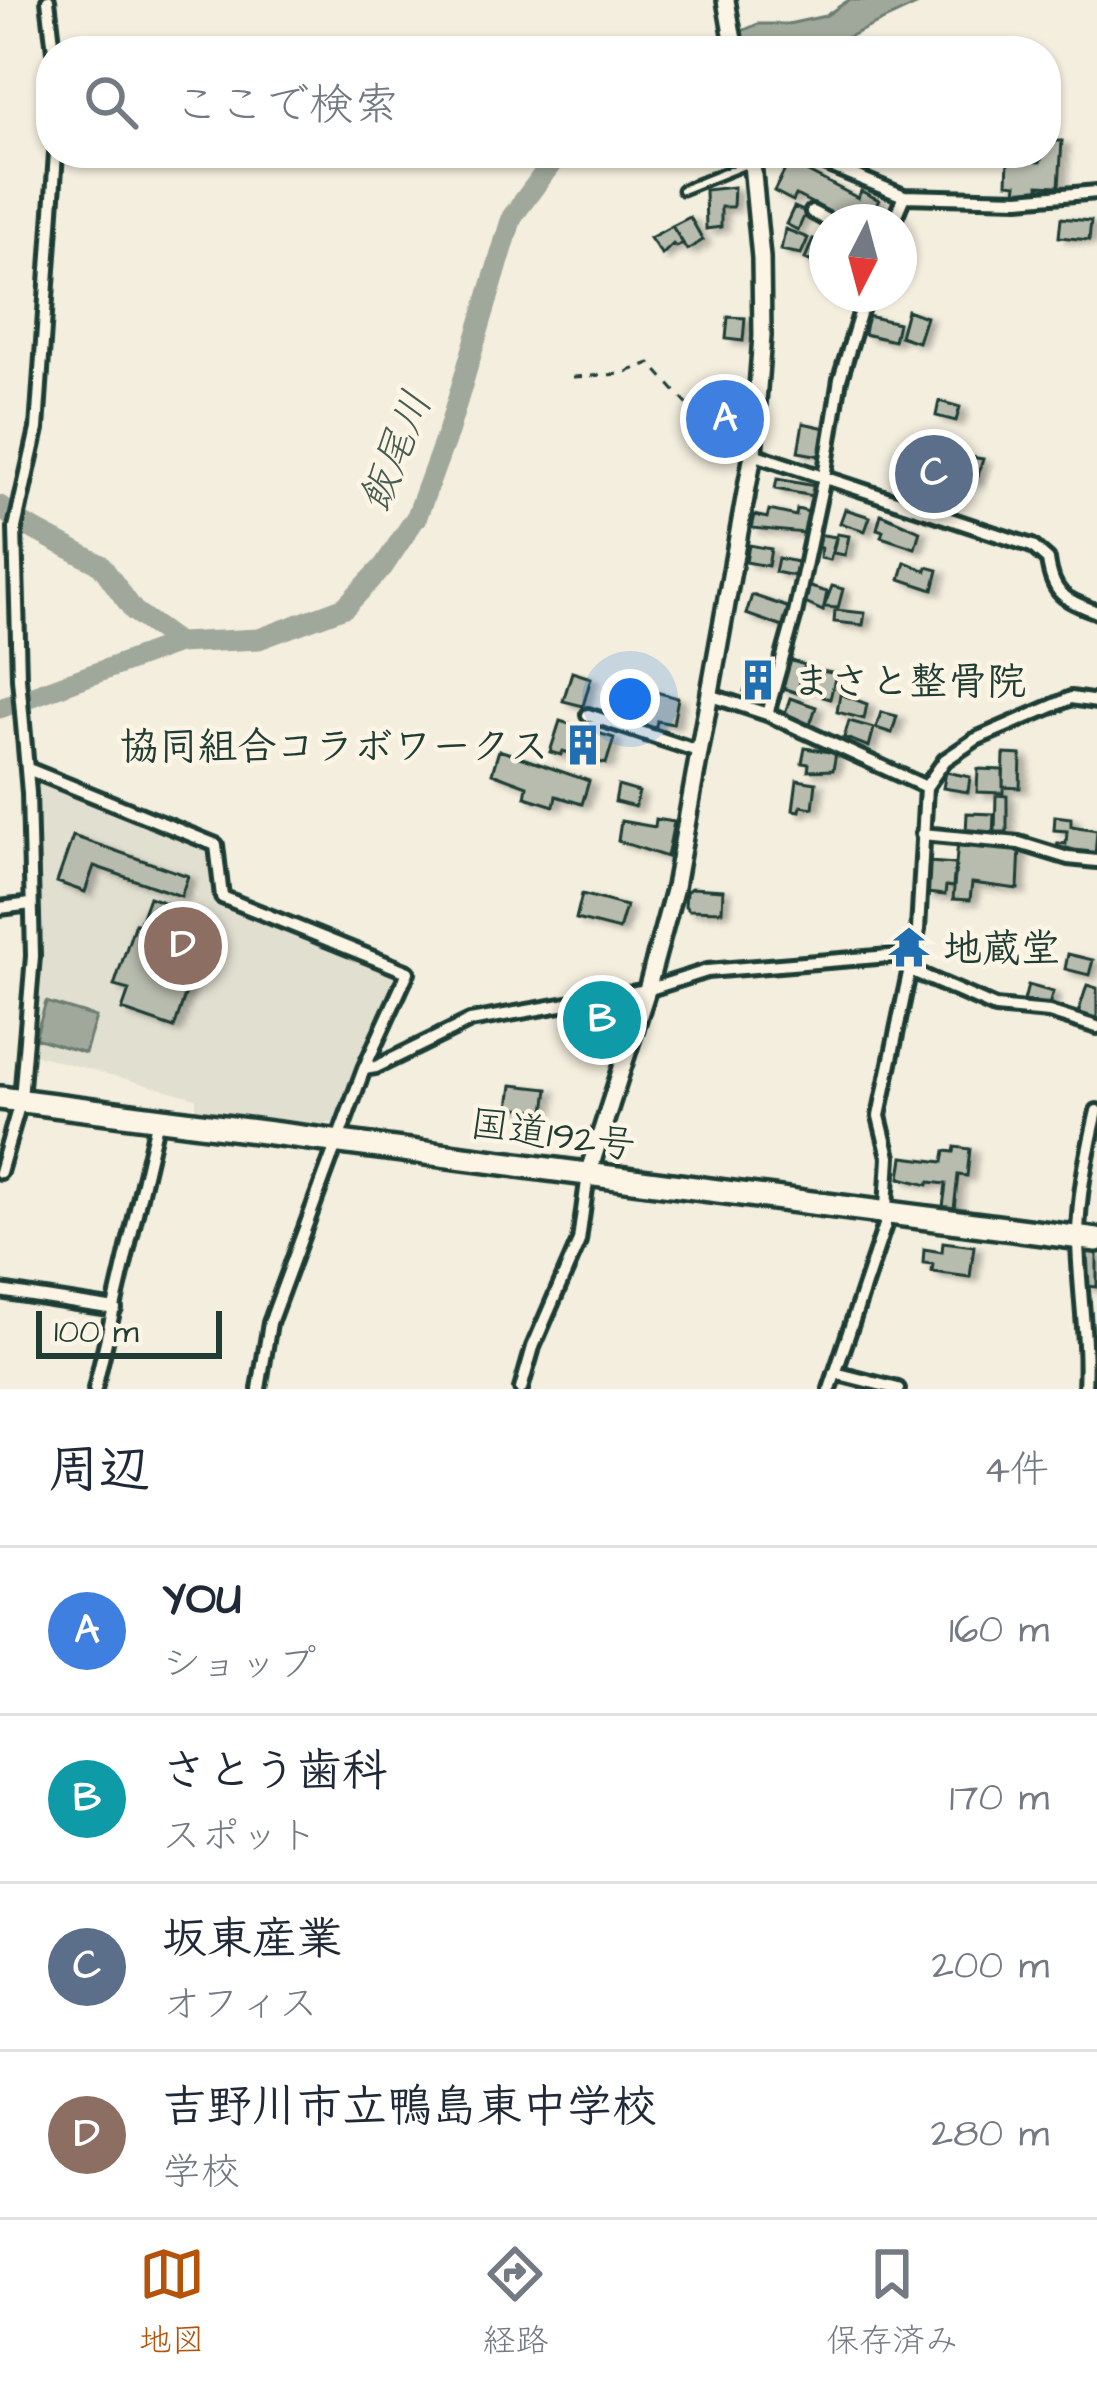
<!DOCTYPE html>
<html lang="ja">
<head>
<meta charset="utf-8">
<style>
  :root { --surface:#fff; --page:#f2f2f3; --text:#1f2937; --muted:#747a83; --line:#e0e1e3; --accent:#b45309 }
  body { margin:0; font-family:"Architects Daughter","Klee One",sans-serif; background:var(--page); color:var(--text) }
  .compass { position:absolute; left:809px; top:204px; width:108px; height:108px; border-radius:50%; background:var(--surface); box-shadow:0 3px 9px #0004; rotate:186deg }
  .scale { position:absolute; left:36px; bottom:30px; width:186px; box-sizing:border-box; padding-left:12px; border:6px solid #1f3d34; border-top:0; font-size:33px; line-height:42px; white-space:nowrap; color:#1f3d34; -webkit-text-stroke:9px #fcf5e5; paint-order:stroke }
  .you { position:absolute; left:630px; top:699px; width:42px; height:42px; margin:-30px; border:9px solid #fff; border-radius:50%; background:#1a73e8; box-shadow:0 0 0 18px #1a73e833 }
  .badge { display:grid; place-items:center; width:78px; height:78px; border-radius:50%; background:var(--accent); color:#fff; font-size:39px; font-weight:700 }
  .pin { position:absolute; translate:-50% -50%; border:6px solid #fff; box-shadow:0 3px 12px #0006 }
  .list { margin:0; padding:0; list-style:none }
  h2 { display:flex; justify-content:space-between; align-items:center; height:156px; margin:0; padding:0 48px; font-size:51px }
  h2 small { font-size:39px; font-weight:400; color:var(--muted) }
  .list li { display:grid; grid-template-columns:78px 1fr auto; gap:36px; align-items:center; box-sizing:border-box; height:168px; padding:0 48px; border-top:3px solid var(--line) }
  .list b { display:block; font-size:45px; white-space:nowrap }
  .list p { margin:0; font-size:39px; white-space:nowrap; color:var(--muted) }
  .list em { font-size:39px; font-style:normal; color:var(--muted) }
  .icon { flex:none; width:66px; height:66px; fill:none; stroke:currentColor; stroke-width:2; stroke-linecap:round; stroke-linejoin:round }
  .map { position:relative; flex:none; width:1097px; height:1389px; overflow:hidden }
  .search { position:absolute; background:var(--surface); box-shadow:0 3px 9px #0004; left:36px; right:36px; top:36px; height:132px; display:flex; align-items:center; gap:30px; box-sizing:border-box; padding:0 42px; border-radius:48px; color:var(--muted); font-size:45px }
  .sheet { height:828px; background:var(--surface) }
  nav { display:flex; justify-content:space-around; align-items:center; box-sizing:border-box; height:168px; border-top:3px solid var(--line); background:var(--surface); font-size:33px; color:var(--muted) }
  nav a { display:grid; justify-items:center; gap:6px }
  nav .on { color:var(--accent) }
  .map>svg:first-child { display:block }
  .built { fill:#e1dfd0 }
  .water { fill:#a0a89b; stroke:#6c7d72; stroke-width:3 }
  .lines { fill:none; stroke-linecap:round; stroke-linejoin:round }
  .stream { stroke:#6c7d72; stroke-width:3 }
  .river { stroke:#a0a89b; stroke-width:21 }
  .building { fill:#b8bcae; stroke:#1f3d34; stroke-width:3; filter:url(#shadow) }
  .lane-casing { stroke:#1f3d34; stroke-width:15 }
  .street-casing { stroke:#1f3d34; stroke-width:20 }
  .secondary-casing { stroke:#1f3d34; stroke-width:24 }
  .highway-casing { stroke:#1f3d34; stroke-width:30 }
  .path { stroke:#1f3d34; stroke-width:3; stroke-dasharray:9 9; stroke-linecap:butt }
  .lane { stroke:#fcf5e5; stroke-width:6 }
  .street { stroke:#fcf5e5; stroke-width:10 }
  .secondary { stroke:#fcf5e5; stroke-width:15 }
  .highway { stroke:#fcf5e5; stroke-width:21 }
  .labels { text-anchor:middle; stroke-width:9; stroke-linejoin:round; paint-order:stroke }
  .poi-label { font-size:39px; font-weight:bold; fill:#1f3d34; stroke:#fcf5e5; text-anchor:start }
  .street-label { font-size:39px; fill:#1f3d34; stroke:#fcf5e5 }
  .water-label { font-size:42px; font-style:italic; fill:#465d53; stroke:#fcf5e5 }
</style>
</head>
<body>
<div class="map">
<svg width="1097" height="1389" viewBox="0 0 1097 1389">
  <defs>
    <filter id="shadow"><feDropShadow dx="7" dy="4" stdDeviation="3" flood-color="#0004"/></filter>
  </defs>
  <rect width="100%" height="100%" fill="#f3eede"/>
  <filter id="ink" filterUnits="userSpaceOnUse"><feTurbulence type="fractalNoise" baseFrequency=".00833" numOctaves="2"/><feDisplacementMap in="SourceGraphic" scale="24" xChannelSelector="R" yChannelSelector="G"/><feConvolveMatrix kernelMatrix="1 2 1 2 8 2 1 2 1" color-interpolation-filters="sRGB"/></filter>
  <g filter="url(#ink)">
    <path class="built" d="M36,778L207,848L213,865L214,902L391,971L395,983L340,1121L321,1125L196,1108V1098L33,1054L39,922Z"/>
    <path class="water" d="M849,0H927L818,51H697L758,24H788L825,16Z
      M46,1002L96,1017L85,1053L35,1038Z"/>
    <g class="lines">
      <path class="stream" d="M761,450C772,348 773,263 762,161
        M756,500L760,460"/>
      <path class="river" d="M0,506L16,520L101,565L134,611L178,643
        M0,708L178,643L259,639L345,607L383,567L417,516L448,432L512,217L559,153"/>
    </g>
    <path class="building" d="M1048,141H1062L1059,186L1039,185V193L1016,192L1017,184L1007,183L1008,160L1040,162Z
      M789,162L858,198L861,191L879,200L867,222H848L796,195L793,201L774,191Z
      M734,187L733,207H721V227L706,229L705,190Z
      M794,207L806,212L798,230L786,224Z
      M690,217L703,240L687,250L672,226Z
      M1061,218L1091,221L1089,240L1059,237Z
      M672,226L683,243L676,247L673,244L662,255L650,238Z
      M785,229L808,238L801,254L781,250Z
      M813,239L827,245V268L805,259Z
      M907,310L926,317L918,342L900,336Z
      M867,316L898,323L894,341L864,334Z
      M728,317L745,318L743,341L726,339Z
      M939,401L960,407L956,421L936,416Z
      M717,409L734,410L732,429L716,427Z
      M803,423L825,428L821,456L798,452Z
      M931,455L947,460L938,492L923,488Z
      M958,455L983,459L976,482L970,481L969,468L958,465Z
      M777,479L815,486L813,496L775,489Z
      M797,509L809,512L804,533L752,528L755,515L767,518L769,510L796,516Z
      M845,509L870,517L865,531L840,523Z
      M881,514L920,531L915,548L881,537L883,531L877,529Z
      M816,534L836,537L830,560L820,558L821,548L811,547Z
      M837,534L849,536L845,555L833,553Z
      M749,545L771,549L768,566L746,562Z
      M778,558L797,562L795,576L775,572Z
      M905,562L926,571L927,567L938,570L933,590L900,579Z
      M807,586L827,592L823,611L803,602Z
      M832,586L843,589L838,608L824,607Z
      M752,595L790,608L783,627L746,614Z
      M835,610L865,613L863,625L834,622Z
      M789,660L805,665L797,693L780,687Z
      M753,663L772,669L763,697L744,691Z
      M808,668L836,674L830,699L823,697L819,691L803,687Z
      M572,672L591,678L583,706L563,701Z
      M624,685L643,690L634,726L607,719L612,700L619,702Z
      M645,689L678,698L673,724L657,721L655,731L642,729Z
      M840,694L867,704L864,719L837,712Z
      M790,698L816,707L810,725L784,717Z
      M881,712L897,716L892,733L876,728Z
      M560,721L614,738L606,764L563,751L561,755L550,752Z
      M849,721L874,728L869,747L844,737Z
      M805,748L836,753L833,770L808,771L809,764L802,763Z
      M499,750L589,781L582,804L556,796L554,806L525,797L527,786L492,773Z
      M1004,754L1021,755L1020,788L1003,787Z
      M978,769L1003,770V793L977,792Z
      M946,772L970,777L968,792L943,788Z
      M797,780L816,783L813,808L801,806L800,811L793,810Z
      M618,786L639,792L635,807L615,802Z
      M996,795L1007,796V832H995Z
      M967,813L994,814L993,834L966,833Z
      M1055,816L1071,818V826L1097,830L1095,856L1067,848V853L1056,851L1058,843L1066,844L1067,831L1054,830Z
      M656,819L674,822L667,857L618,841L621,821L655,827Z
      M73,836L188,876L181,896L94,866L85,892L57,882Z
      M958,841L1020,846L1018,889L972,883L970,900L953,899Z
      M928,862L955,864L953,887L946,886L945,895L926,893Z
      M691,888L723,890L722,911L689,910L685,906L686,892Z
      M582,894L626,906L619,930L576,919Z
      M149,897L188,911L187,915L209,923L174,1028L122,1010L129,990L114,986L135,923L139,925Z
      M1068,954L1093,960L1089,975L1065,969Z
      M1028,985L1053,992L1048,1008L1024,1001Z
      M1087,985L1097,988V1019L1078,1013Z
      M595,1004L618,1012L609,1037L587,1029Z
      M512,1085L548,1089L545,1111L509,1107Z
      M955,1147L970,1149L967,1176L958,1175L954,1209L943,1207L946,1184L929,1182L928,1185L900,1178L903,1157L943,1162L945,1151L954,1152Z
      M943,1242L974,1246L970,1277L932,1272L933,1264L923,1263L924,1249L942,1252Z
      M1087,1252L1097,1253V1287L1085,1286Z"/>
    <g class="lines">
      <g class="lane-casing">
        <path id="lane" d="M682,190L749,163"/>
      </g>
      <g class="street-casing">
        <path id="street" d="M48,0L54,51
          M799,153L904,196L1019,199L1097,192
          M752,162L771,153
          M812,212L831,222
          M893,222L904,196
          M753,454L1032,546L1048,560C1053,596 1065,599 1097,612
          M709,695L767,714L926,787
          M767,714L795,614L824,477L840,379L866,294
          M588,715L698,751
          M28,769L216,845L222,897L408,972L364,1069
          M922,834L1019,843L1068,858L1097,861
          M0,908L31,904
          M910,970L995,1007L1049,1012L1097,1027
          M0,1172L21,1099L33,956L29,793L19,678L15,528L37,429L56,153
          M0,1291L115,1309
          M835,1373L898,1389
          M95,1389L158,1119
          M259,1389L270,1323L364,1069L376,1067L470,1021L647,990L707,971L914,954
          M521,1389L533,1347L579,1241L588,1174
          M830,1389L885,1225L889,1157L879,1116L918,930L926,787L945,760L976,739L1071,698L1097,702
          M1085,1389C1088,1339 1079,1290 1078,1240C1078,1196 1087,1154 1097,1111"/>
      </g>
      <g class="secondary-casing">
        <path id="secondary" d="M726,0L735,51
          M588,1174L647,990L675,887L753,454L762,336L761,258L751,153"/>
      </g>
      <g class="highway-casing">
        <path id="highway" d="M0,1098L1097,1240"/>
      </g>
      <path class="path" d="M573,377L621,374L650,363L719,440L739,451"/>
      <use href="#lane" class="lane"/>
      <use href="#street" class="street"/>
      <use href="#secondary" class="secondary"/>
      <use href="#highway" class="highway"/>
    </g>
  </g>
  <defs>
    <g id="building-bare" transform="scale(3.24)"><path d="M-4-6H4V6H1V3H-1V6H-4ZM-2.5-4.3h1.7v1.8h-1.7ZM.8-4.3h1.7v1.8H.8ZM-2.5-1h1.7V.8h-1.7ZM.8-1h1.7V.8H.8Z" fill="#1f6fb2" stroke="#fcf5e5" stroke-width="2.5" paint-order="stroke"/></g>
    <g id="temple-bare" transform="scale(3.24)"><path d="M0-6L5-2H3V0L6.5 2.5H4V6H1.5V3h-3V6H-4V2.5H-6.5L-3 0V-2H-5Z" fill="#1f6fb2" stroke="#fcf5e5" stroke-width="2.5" paint-order="stroke"/></g>
  </defs>
  <g fill-rule="evenodd">
    <use href="#building-bare" x="758" y="680"/>
    <use href="#building-bare" x="583" y="745"/>
    <use href="#temple-bare" x="909" y="947"/>
  </g>
  <g class="labels">
    <g class="poi-label">
      <text x="792" y="694">まさと整骨院</text>
      <text x="549" y="759" text-anchor="end">協同組合コラボワークス</text>
      <text x="943" y="961">地蔵堂</text>
    </g>
    <g class="street-label">
      <text transform="translate(553 1133) rotate(8)" y="14">国道192号</text>
    </g>
    <g class="water-label">
      <text transform="translate(394 451) rotate(-68)" y="15">飯尾川</text>
    </g>
  </g>
</svg>
<svg class="compass" viewBox="-18 -18 36 36"><path d="M0-13l5 13h-10z" fill="#e53935"/><path d="M0 13l5-13h-10z" fill="#747a83"/></svg>
<div class="scale">100 m</div>
<div class="you"></div>
<div class="pin badge" style="left:725px;top:419px;background:#3f7fe0">A</div>
<div class="pin badge" style="left:602px;top:1020px;background:#0f9aa8">B</div>
<div class="pin badge" style="left:934px;top:474px;background:#5c6f8a">C</div>
<div class="pin badge" style="left:183px;top:946px;background:#8d6e63">D</div>
<div class="search"><svg class="icon" aria-label="search" viewBox="0 0 24 24"><circle cx="10" cy="10" r="6"/><path d="M15 15l6 6"/></svg>ここで検索</div>
</div>
<section class="sheet">
<h2>周辺<small>4件</small></h2>
<ul class="list">
<li><span class="badge" style="background:#3f7fe0">A</span><div><b>YOU</b><p>ショップ</p></div><em>160 m</em></li>
<li><span class="badge" style="background:#0f9aa8">B</span><div><b>さとう歯科</b><p>スポット</p></div><em>170 m</em></li>
<li><span class="badge" style="background:#5c6f8a">C</span><div><b>坂東産業</b><p>オフィス</p></div><em>200 m</em></li>
<li><span class="badge" style="background:#8d6e63">D</span><div><b>吉野川市立鴨島東中学校</b><p>学校</p></div><em>280 m</em></li>
</ul>
</section>
<nav>
<a class="on"><svg class="icon" aria-label="map" viewBox="0 0 24 24"><path d="M3 6l6-2 6 2 6-2v14l-6 2-6-2-6 2zM9 4v14M15 6v14"/></svg>地図</a>
<a><svg class="icon" aria-label="directions" viewBox="0 0 24 24"><path d="M12 3l9 9-9 9-9-9zM9 14v-3h6M13 9l2 2-2 2"/></svg>経路</a>
<a><svg class="icon" aria-label="saved" viewBox="0 0 24 24"><path d="M7 4h10v16l-5-4-5 4z"/></svg>保存済み</a>
</nav>
</body>
</html>
